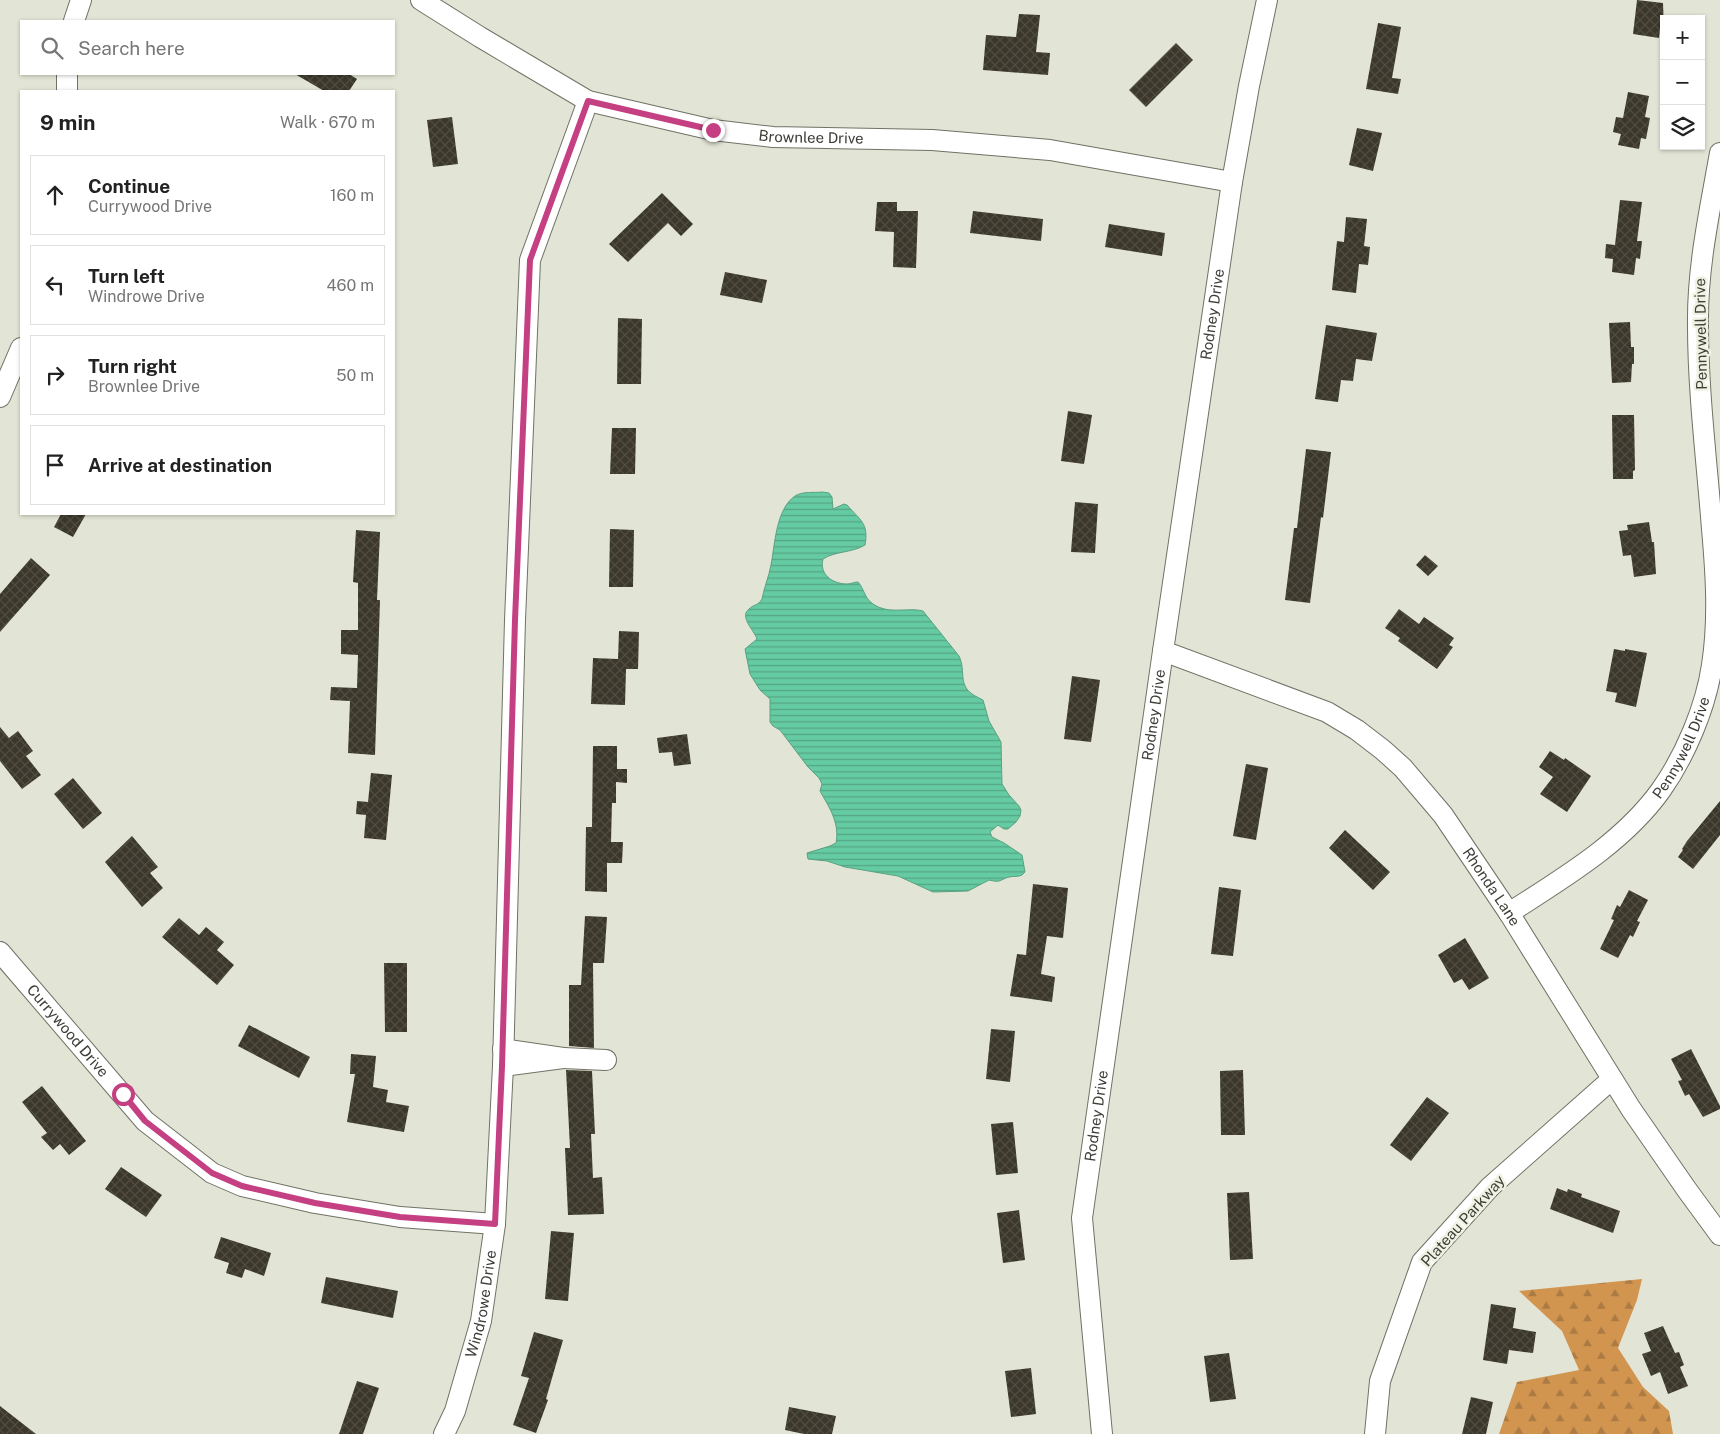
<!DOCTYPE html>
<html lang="en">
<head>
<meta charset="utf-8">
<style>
  :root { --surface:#fff; --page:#f6f6f6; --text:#222; --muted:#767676; --line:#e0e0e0 }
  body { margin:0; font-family:"Public Sans",sans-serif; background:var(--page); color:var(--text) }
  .controls { position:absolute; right:15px; top:15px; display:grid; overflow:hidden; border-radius:0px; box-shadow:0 1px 4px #0004 }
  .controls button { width:45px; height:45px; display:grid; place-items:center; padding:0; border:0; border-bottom:1px solid var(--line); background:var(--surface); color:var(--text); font:25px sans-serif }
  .stop { position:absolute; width:15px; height:15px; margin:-11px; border:4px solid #c54082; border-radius:50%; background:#fff }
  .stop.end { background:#c54082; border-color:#fff; box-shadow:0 1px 5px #0008 }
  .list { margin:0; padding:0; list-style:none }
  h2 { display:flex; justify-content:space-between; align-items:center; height:65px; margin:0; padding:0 20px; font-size:21px }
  h2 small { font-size:16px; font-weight:400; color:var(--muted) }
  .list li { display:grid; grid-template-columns:32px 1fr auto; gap:15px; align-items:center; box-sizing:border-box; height:80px; margin:0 10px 10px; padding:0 10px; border:1px solid var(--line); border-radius:0px }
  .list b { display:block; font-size:19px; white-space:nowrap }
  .list p { margin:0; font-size:16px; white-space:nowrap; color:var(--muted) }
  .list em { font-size:16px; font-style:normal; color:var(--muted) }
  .icon { flex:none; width:28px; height:28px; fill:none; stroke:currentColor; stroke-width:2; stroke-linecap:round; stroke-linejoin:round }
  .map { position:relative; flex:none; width:1720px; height:1434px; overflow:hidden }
  .search { position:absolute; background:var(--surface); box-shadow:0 1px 4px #0004; left:20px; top:20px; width:375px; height:55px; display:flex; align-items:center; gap:12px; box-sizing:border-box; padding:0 18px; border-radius:0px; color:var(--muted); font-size:19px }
  .panel { position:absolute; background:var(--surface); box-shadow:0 1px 4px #0004; left:20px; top:90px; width:375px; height:425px; border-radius:0px }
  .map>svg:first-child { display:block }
  .forest { fill:url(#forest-firs) }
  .water { fill:url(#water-rules); stroke:#59a182 }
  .building { fill:url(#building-cross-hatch) }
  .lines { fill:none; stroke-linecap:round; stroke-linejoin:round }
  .minor-casing { stroke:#6f7264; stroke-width:22 }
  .minor { stroke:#fff; stroke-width:20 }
  .route { stroke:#c54082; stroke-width:6 }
  .labels { text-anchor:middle; stroke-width:5; stroke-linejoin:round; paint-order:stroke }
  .street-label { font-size:15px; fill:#3c3e37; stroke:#eff2e2 }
</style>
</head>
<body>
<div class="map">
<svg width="1720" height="1434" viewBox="0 0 1720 1434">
  <defs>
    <pattern id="forest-firs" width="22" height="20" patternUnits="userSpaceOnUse" patternTransform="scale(1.25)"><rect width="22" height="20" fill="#d29550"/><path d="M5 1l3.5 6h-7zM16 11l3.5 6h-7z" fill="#ac7b43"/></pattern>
    <pattern id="water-rules" width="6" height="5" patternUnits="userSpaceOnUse" patternTransform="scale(1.25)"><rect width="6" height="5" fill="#65cba2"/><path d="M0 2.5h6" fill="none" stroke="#54a685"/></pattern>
    <pattern id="building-cross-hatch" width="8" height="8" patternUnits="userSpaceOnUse" patternTransform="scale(1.25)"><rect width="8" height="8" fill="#3b372b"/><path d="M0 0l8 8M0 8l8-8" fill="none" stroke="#504c42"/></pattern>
  </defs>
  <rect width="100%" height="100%" fill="#e2e5d5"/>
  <path class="forest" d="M1642,1279L1637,1300L1618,1348L1643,1387L1669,1411L1673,1434H1499L1517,1382L1579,1370L1562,1331L1519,1291Z"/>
  <path class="water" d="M822,492L829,493L832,497L833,509L844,504L847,505C860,520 869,523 865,545C852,553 835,551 823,559C819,574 832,584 847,584C851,584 854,582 858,582C864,588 864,598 873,604C889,615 907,607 923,611L959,656C966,670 958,684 972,694C975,696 979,698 983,700L989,721L1001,742L1002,784L1009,795L1019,806L1021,810L1020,816L1016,822L1008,829H1004L998,825L990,832L992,837L1004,843L1022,855L1025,872L1022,875C1018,877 1014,876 1009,877C999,880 1001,883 989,880L968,891L933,892L898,876L845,867L827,861L808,859L807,853L830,846L836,843C840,823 829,807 820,791L822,784L819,778L808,767L780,730L773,726L770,722V699L760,690L750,674L745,649L757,639C754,630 739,617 749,609C754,604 758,606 762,599C764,588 769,576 771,565C775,544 776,509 795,496C803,491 814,493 822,492Z"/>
  <path class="building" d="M1637,0L1663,3L1664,30L1660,29L1659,38L1633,34Z
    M1019,14L1040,15L1036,52L1050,53L1048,75L983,70L986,35L1016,37Z
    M1378,23L1401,27L1392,78L1401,79L1398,94L1366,89Z
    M1176,43L1193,60L1146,107L1129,90Z
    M295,74H349L357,79L349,91H324Z
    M1628,92L1649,96L1645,117L1650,118L1646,139L1641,138L1639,149L1618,145L1621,134L1613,132L1616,117L1623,118Z
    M452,117L458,164L433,167L427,120Z
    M1357,128L1382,133L1373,171L1349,165Z
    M662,193L693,224L681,236L668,223L628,262L609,244Z
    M1620,200L1642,202L1637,241H1642L1640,259L1636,258L1634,275L1612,272L1613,259L1605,258L1606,244L1615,245Z
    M877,202H897V211H918L916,268L893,267L894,232L875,231Z
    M973,211L1043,219L1041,241L970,233Z
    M1346,217L1367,219L1364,246L1370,247L1368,265L1359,264L1356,293L1332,290L1337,241L1344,242Z
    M1109,224L1165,233L1162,256L1105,247Z
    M725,272L767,280L762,303L720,295Z
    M618,318L642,319L641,384H617Z
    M1630,322L1631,347H1634V364H1632L1631,382L1612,383L1609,323Z
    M1326,325L1377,333L1372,361L1356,359L1353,381L1341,380L1338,402L1315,399Z
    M1068,411L1092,415L1084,464L1061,461Z
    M1612,415H1634L1635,470L1633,471V479H1613Z
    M612,428H636L635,474H610Z
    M1306,449L1331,452L1323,518L1321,517L1310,603L1285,600L1294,528H1297Z
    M1075,502L1098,504L1095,553L1071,552Z
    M61,514H86L73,537L54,527Z
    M1649,522L1652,542H1654L1656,574L1634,577L1631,555L1623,556L1619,531L1628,530L1627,525Z
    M610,529L634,530L633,587H609Z
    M356,530L380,532L377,600H380L375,755L348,753L350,701L330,700L331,687L357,688L358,655L341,654V630H358V583L353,582Z
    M1425,555L1438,566L1428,576L1416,565Z
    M31,558L50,575L0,632V594Z
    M1399,609L1419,624L1424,617L1454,638L1449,645L1453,647L1437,669L1398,641L1400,638L1385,628Z
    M619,631L639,632L638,669H626L625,705L591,704L593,658L618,659Z
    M1614,649L1625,651V649L1647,653L1636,707L1615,702L1617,693L1606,691Z
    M1072,676L1100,680L1091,742L1064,739Z
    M0,727L9,738L18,731L33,751L26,756L41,775L22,789L0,761Z
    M687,734L691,764L674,766L672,752L659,753L657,738Z
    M593,746H617V769H627V783L616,782V803H612L611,842H623L622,863H607V892L585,891L586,827H592Z
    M1550,751L1564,760L1565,758L1591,776L1567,812L1540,794L1553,777L1539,767Z
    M1246,764L1268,768L1256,840L1233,836Z
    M371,773L392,775L386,840L364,838L366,815L356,814L357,801L368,802Z
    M73,778L102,813L83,829L54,794Z
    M1720,801V835L1693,869L1678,857L1683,850L1682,849L1687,841Z
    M1345,830L1390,872L1373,890L1329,848Z
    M132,836L158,867L150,873L163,888L142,907L105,862Z
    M1033,884L1068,888L1063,938L1047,936L1041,974L1055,977L1052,1002L1010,996L1017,954L1026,955Z
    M1219,887L1241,890L1233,956L1211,954Z
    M1629,890L1648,900L1637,921L1640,922L1633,937L1630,935L1618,958L1600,949L1614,920L1611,919L1617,905L1620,907Z
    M585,916L607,917L604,963H593L594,1048L569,1046V985H581Z
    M179,918L199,935L206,927L224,942L217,950L234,965L217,985L162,937Z
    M1465,938L1489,978L1469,990L1462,979L1454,983L1438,955Z
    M384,963H407V1032H385Z
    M249,1025L310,1057L299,1078L238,1046Z
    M991,1029L1015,1031L1010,1082L986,1079Z
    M1691,1049L1720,1106V1109L1703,1117L1689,1094L1685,1096L1678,1081L1682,1080L1671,1059Z
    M351,1054L376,1056L373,1087L388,1090L386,1102L409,1106L404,1132L347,1122L355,1074H350Z
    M566,1070L592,1071L595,1134H591L593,1178L602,1177L604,1214L568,1215L565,1148H570Z
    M1243,1070L1245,1135H1221L1220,1071Z
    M42,1086L86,1141L69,1155L60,1144L53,1150L41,1137L47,1133L22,1102Z
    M1427,1097L1449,1113L1411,1161L1390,1145Z
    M1013,1122L1018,1173L996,1175L991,1124Z
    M121,1167L162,1195L146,1217L105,1189Z
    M1557,1188L1567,1192L1568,1189L1582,1194L1581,1197L1620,1211L1613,1233L1550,1209Z
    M1249,1192L1253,1259L1230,1260L1227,1193Z
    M1019,1210L1025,1260L1003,1263L997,1213Z
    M551,1231L574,1233L568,1301L545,1299Z
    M221,1237L271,1253L264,1276L245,1269L242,1278L226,1273L229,1263L214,1258Z
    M326,1277L398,1291L393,1318L321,1303Z
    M1491,1304L1516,1308L1513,1328L1536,1332L1533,1353L1509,1350L1507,1364L1483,1360Z
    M1663,1326L1675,1353L1679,1352L1684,1365L1680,1367L1688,1386L1668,1394L1660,1372L1651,1376L1642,1354L1651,1351L1644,1333Z
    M534,1332L563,1340L546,1399L548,1400L536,1433L513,1425L529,1378L521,1376Z
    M1229,1353L1236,1399L1210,1402L1204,1356Z
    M1031,1368L1036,1414L1011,1417L1005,1371Z
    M357,1381L379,1388L363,1434H339Z
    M1471,1397L1493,1402L1486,1434H1462Z
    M0,1406L36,1434H0Z
    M789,1407L836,1416L832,1434H804L785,1430Z"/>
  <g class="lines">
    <g class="minor-casing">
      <g id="minor">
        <path id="s1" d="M421,0L480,37L588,101L713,130L773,137L932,140L1050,150L1232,182"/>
        <path d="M74,21L81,0"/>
        <path d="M67,91V74"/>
        <path d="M0,397L21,348"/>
        <path id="s2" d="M1163,651L1327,712L1357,730L1383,750L1403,768L1443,815L1509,913L1631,1109L1687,1190L1720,1235"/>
        <path id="s3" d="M1509,913C1563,878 1623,843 1661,790C1685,756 1706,707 1712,665C1719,620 1716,574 1712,529C1707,463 1698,392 1698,326C1697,267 1710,210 1720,153"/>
        <path id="s4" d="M0,952L145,1121L212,1173L242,1186L315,1203L400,1217L495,1224"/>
        <path d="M563,1058L606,1060"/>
        <path d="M503,1066L563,1058L503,1049"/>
        <path id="s5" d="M444,1434L455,1411L481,1321L495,1224L503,1066L515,620L530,260L588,101"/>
        <path id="s6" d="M1102,1434L1082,1218L1163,651L1232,182L1249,86L1267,0"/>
        <path d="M1375,1434L1380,1381L1422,1262L1490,1187L1612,1079"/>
      </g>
    </g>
    <use href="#minor" class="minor"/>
  </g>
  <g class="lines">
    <path class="route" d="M123,1094L145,1121L212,1173L242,1186L315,1203L400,1217L495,1224L502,1066L515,620L530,260L588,101L713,130"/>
  </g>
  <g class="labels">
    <g class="street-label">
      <text dy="5" stroke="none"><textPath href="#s1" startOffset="422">Brownlee Drive</textPath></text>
      <text dy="5" stroke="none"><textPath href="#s6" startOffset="1130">Rodney Drive</textPath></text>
      <text transform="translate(1701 334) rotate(-91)" y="5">Pennywell Drive</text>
      <text dy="5" stroke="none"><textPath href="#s6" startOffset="725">Rodney Drive</textPath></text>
      <text dy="5" stroke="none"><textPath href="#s3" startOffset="244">Pennywell Drive</textPath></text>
      <text dy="5" stroke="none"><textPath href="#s2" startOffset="418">Rhonda Lane</textPath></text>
      <text dy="5" stroke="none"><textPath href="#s4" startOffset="104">Currywood Drive</textPath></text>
      <text dy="5" stroke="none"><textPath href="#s6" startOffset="320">Rodney Drive</textPath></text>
      <text transform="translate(1463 1221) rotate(-48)" y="5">Plateau Parkway</text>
      <text dy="5" stroke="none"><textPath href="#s5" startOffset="136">Windrowe Drive</textPath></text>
    </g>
  </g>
</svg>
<div class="controls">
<button>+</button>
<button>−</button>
<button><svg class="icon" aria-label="layers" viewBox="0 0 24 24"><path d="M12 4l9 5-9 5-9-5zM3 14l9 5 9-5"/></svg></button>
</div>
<div class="stop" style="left:123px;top:1094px"></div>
<div class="stop end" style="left:713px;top:130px"></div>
<div class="search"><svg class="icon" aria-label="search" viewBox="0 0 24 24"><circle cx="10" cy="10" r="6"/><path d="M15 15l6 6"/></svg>Search here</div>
<section class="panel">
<h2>9 min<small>Walk · 670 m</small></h2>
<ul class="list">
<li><svg class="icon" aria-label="ahead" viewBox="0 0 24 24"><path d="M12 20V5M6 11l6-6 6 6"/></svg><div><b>Continue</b><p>Currywood Drive</p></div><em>160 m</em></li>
<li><svg class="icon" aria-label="left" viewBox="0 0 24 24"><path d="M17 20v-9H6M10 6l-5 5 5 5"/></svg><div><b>Turn left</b><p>Windrowe Drive</p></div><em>460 m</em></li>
<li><svg class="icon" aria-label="right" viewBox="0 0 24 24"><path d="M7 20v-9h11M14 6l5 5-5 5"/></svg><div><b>Turn right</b><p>Brownlee Drive</p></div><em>50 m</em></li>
<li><svg class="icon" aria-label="arrive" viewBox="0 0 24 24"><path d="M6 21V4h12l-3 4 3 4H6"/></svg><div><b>Arrive at destination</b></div></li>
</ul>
</section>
</div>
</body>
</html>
